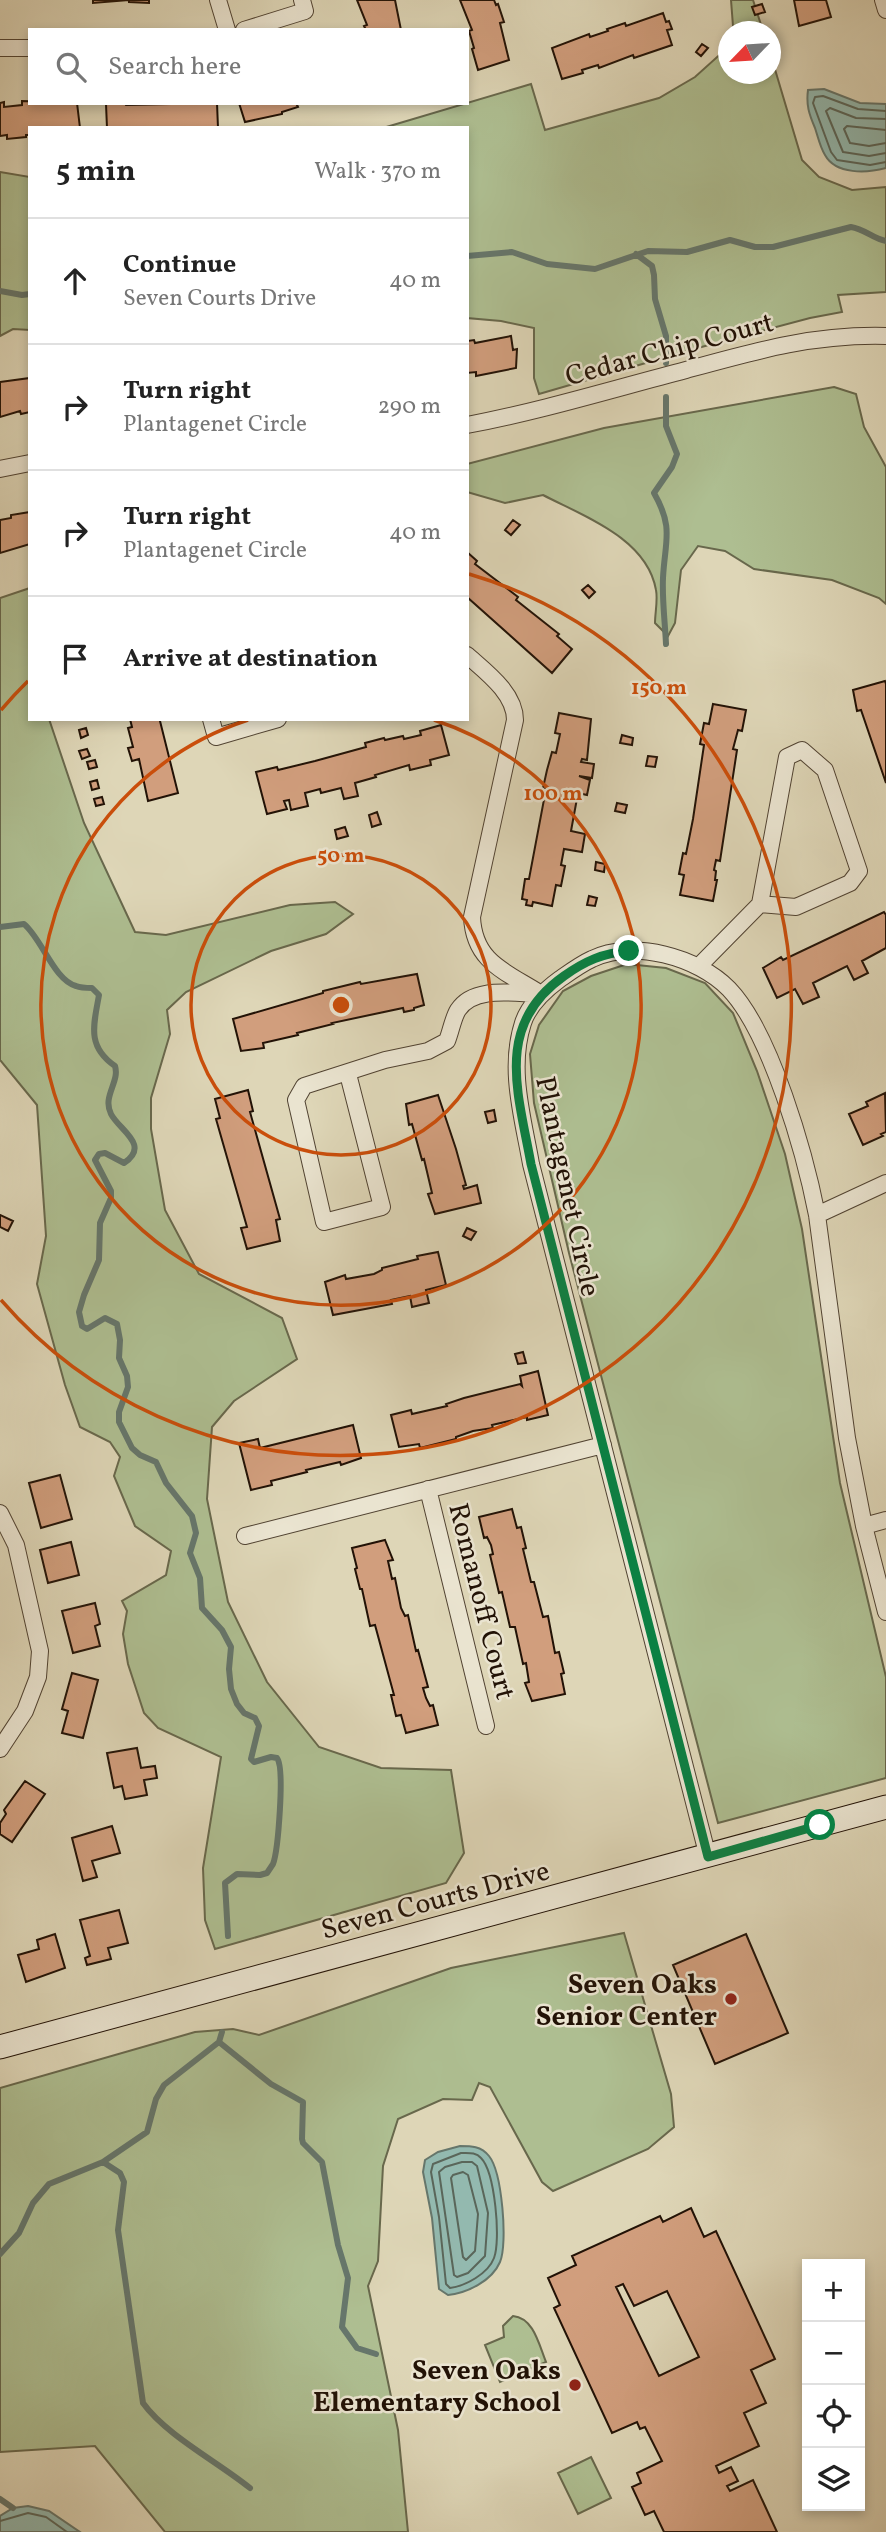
<!DOCTYPE html>
<html lang="en">
<head>
<meta charset="utf-8">
<style>
  :root { --surface:#fff; --page:#f2f2f2; --text:#222; --muted:#767676; --line:#e0e0e0 }
  body { margin:0; font-family:Vollkorn,serif; background:var(--page); color:var(--text) }
  .controls { position:absolute; right:21px; bottom:21px; display:grid; overflow:hidden; border-radius:0px; box-shadow:0 4px 10px #0003 }
  .controls button { width:63px; height:63px; display:grid; place-items:center; padding:0; border:0; border-bottom:2px solid var(--line); background:var(--surface); color:var(--text); font:35px sans-serif }
  .compass { position:absolute; left:718px; top:21px; width:63px; height:63px; border-radius:50%; background:var(--surface); box-shadow:0 4px 10px #0003; rotate:245deg }
  .stop { position:absolute; width:21px; height:21px; margin:-16px; border:5px solid #0b8043; border-radius:50%; background:#fff }
  .stop.end { background:#0b8043; border-color:#fff; box-shadow:0 2px 7px #0008 }
  .list { margin:0; padding:0; list-style:none }
  h2 { display:flex; justify-content:space-between; align-items:center; height:91px; margin:0; padding:0 28px; font-size:30px }
  h2 small { font-size:23px; font-weight:400; color:var(--muted) }
  .list li { display:grid; grid-template-columns:46px 1fr auto; gap:21px; align-items:center; box-sizing:border-box; height:126px; padding:0 28px; border-top:2px solid var(--line) }
  .list b { display:block; font-size:26px; white-space:nowrap }
  .list p { margin:0; font-size:23px; white-space:nowrap; color:var(--muted) }
  .list em { font-size:23px; font-style:normal; color:var(--muted) }
  .icon { flex:none; width:38px; height:38px; fill:none; stroke:currentColor; stroke-width:2; stroke-linecap:round; stroke-linejoin:round }
  .map { position:relative; flex:none; width:886px; height:2532px; overflow:hidden }
  .search { position:absolute; background:var(--surface); box-shadow:0 4px 10px #0003; left:28px; top:28px; width:441px; height:77px; display:flex; align-items:center; gap:18px; box-sizing:border-box; padding:0 24px; border-radius:0px; color:var(--muted); font-size:26px }
  .panel { position:absolute; background:var(--surface); box-shadow:0 4px 10px #0003; left:28px; top:126px; width:441px; height:595px; border-radius:0px }
  .map>svg:first-child { display:block }
  .green { fill:#aebe91; stroke:#68684c; stroke-width:2 }
  .water { fill:#93b9af; stroke:#66766b; stroke-width:2 }
  .lines { fill:none; stroke-linecap:round; stroke-linejoin:round }
  .shore { stroke:#5a665a; stroke-width:2 }
  .stream { stroke:#66766b; stroke-width:6 }
  .building { fill:#d19e7d; stroke:#221206; stroke-width:2; fill-rule:evenodd }
  .street-casing { stroke:#514332; stroke-width:18 }
  .secondary-casing { stroke:#221206; stroke-width:25 }
  .street { stroke:#eae4d0; stroke-width:16 }
  .secondary { stroke:#eae4d0; stroke-width:23 }
  .route { stroke:#0b8043; stroke-width:9 }
  .ring { fill:none; stroke:#ca4e0b; stroke-width:3.5 }
  .poi-dot { fill:#8f2418; stroke:#eae4d0; stroke-width:2.5 }
  .labels { text-anchor:middle; stroke-width:5; stroke-linejoin:round; paint-order:stroke }
  .street-label { font-size:28px; fill:#221206; stroke:#eae4d0 }
  .poi-label { font-size:28px; font-weight:bold; fill:#221206; stroke:#eae4d0; text-anchor:end }
  .centre { fill:#ca4e0b; stroke:#eae4d0; stroke-width:3.5 }
  .ring-label { font-size:21px; text-anchor:middle; font-weight:bold; fill:#ca4e0b; stroke:#eae4d0; stroke-width:5; stroke-linejoin:round; paint-order:stroke }
</style>
</head>
<body>
<div class="map">
<svg width="886" height="2532" viewBox="0 0 886 2532">
  <rect width="100%" height="100%" fill="#ded6b7"/>
  <filter id="stains"><feTurbulence type="fractalNoise" baseFrequency=".00286" numOctaves="4"/><feColorMatrix values="0 0 0 0 .2 0 0 0 0 .09 0 0 0 0 .02 0 0 0 .5 -.17"/></filter>
  <radialGradient id="worn" r=".72"><stop offset=".6" stop-color="#630" stop-opacity="0"/><stop offset="1" stop-color="#630" stop-opacity=".3"/></radialGradient>
  <path class="green" d="M731,0H753L763,31H732L733,26Z
    M728,40V74H770L771,56L802,160L819,177L852,190L886,187V292L838,295L842,312L810,318L694,349L539,394L534,378V328L501,321L467,318V128H383L531,84L545,130L659,98L695,77L725,50Z
    M0,172L30,177V330L13,329L0,336Z
    M834,387L856,394L864,427L886,467V604L879,598L832,580L754,569L725,551L698,546L681,570L675,623L668,636L655,623C655,613 658,600 656,590C647,538 583,516 543,495L505,503L467,492V464L604,428Z
    M30,588V719H49L84,823L135,932L166,935L290,905L335,902L353,914L326,934L271,951L186,992L167,1010L170,1034L151,1098V1129L165,1210L199,1274L282,1318L297,1359L234,1401L212,1427L207,1499L228,1602L267,1682L319,1747L381,1768L451,1770L464,1853L446,1883L215,1949L205,1920L203,1868L221,1757L158,1728L144,1713L128,1664L123,1634L127,1611L122,1601L166,1575L171,1551L135,1526L114,1476L120,1457L110,1442L80,1427L65,1385L37,1284L46,1236L37,1105L0,1060V598Z
    M627,964L666,968L705,983L733,1013L757,1071L785,1154L802,1229L840,1483L886,1677V1778L718,1823L569,1253L534,1103L530,1054L539,1025L563,991L591,976Z
    M624,1933L671,2094L674,2127L648,2149L553,2191L542,2182L490,2087L479,2083L472,2100L443,2099L398,2119L383,2166L378,2261L368,2286L398,2430L408,2532H165L95,2446L0,2452V2088L195,2032L233,2029L259,2035L451,1968Z
    M513,2316C534,2318 539,2345 546,2362L500,2382L485,2345L504,2337L503,2326Z
    M591,2457L611,2498L578,2514L558,2473Z"/>
  <path class="water" d="M824,89L860,103L886,104V168C867,173 836,175 825,155C820,147 818,137 815,128C809,114 806,105 808,90Z
    M460,2146C471,2146 481,2146 489,2156C502,2172 508,2243 500,2262C492,2281 467,2293 448,2295L439,2289L432,2218L423,2172L425,2160L438,2152Z
    M28,2506L49,2511L80,2532H0V2516L13,2508Z"/>
  <g class="lines">
    <path class="shore" d="M886,111L858,109L823,96L815,97L813,103L831,152L837,160L870,165L886,162
      M886,119L856,118L830,108L826,111L843,152L869,156L886,153
      M886,130L847,126L844,129L850,143L869,146L886,143
      M461,2153C469,2153 476,2152 481,2158C495,2172 501,2240 494,2258C488,2274 465,2286 450,2288L446,2284L439,2217L431,2172L433,2164Z
      M462,2162H472L477,2166L488,2213L485,2256L468,2273L457,2277L454,2275L439,2172L445,2167Z
      M463,2172L468,2175L478,2214L475,2251L466,2260L463,2257L451,2178L453,2175Z
      M0,2521L28,2513L46,2517L67,2532"/>
    <path class="stream" d="M636,254L652,266L654,275L655,299L666,336V363
      M467,256L512,252L547,264L595,269L648,251L687,252L730,240L755,247H773L851,227C865,229 873,239 886,241
      M0,291L22,295L30,294
      M666,644C665,622 662,600 663,578C665,540 674,528 654,493L672,467L677,454L666,426V397
      M0,927L24,924C42,939 54,980 76,986C81,988 87,988 92,988L99,995C94,1024 86,1046 115,1066C120,1082 102,1096 111,1114C119,1130 151,1145 124,1163L105,1153L99,1154L95,1160L111,1191V1198L100,1223L99,1260L84,1295L79,1312L82,1326L87,1329L105,1318L117,1324L120,1340L119,1358L127,1376L128,1387L119,1412V1422L132,1448L140,1455L156,1462L166,1483L192,1516L196,1533L190,1553L200,1578L202,1608L222,1630L231,1647L229,1669L231,1689L237,1704L244,1713L255,1718L259,1726L251,1759L254,1762L271,1757L277,1758C285,1768 278,1851 273,1864C271,1867 269,1870 267,1873L260,1875L237,1874L225,1883L228,1936
      M219,2042L271,2084L303,2102L302,2139L303,2143L322,2162L338,2245L348,2278L342,2327L357,2348L376,2354
      M103,2162L120,2173L124,2182L118,2230L143,2403C166,2435 218,2462 250,2488
      M0,2254L19,2233L33,2203L49,2184L103,2162L147,2132L156,2099L164,2085L219,2042L222,2032
      M0,2499L13,2508"/>
  </g>
  <path class="building" d="M93,0H149V3L129,2V0L93,3Z
    M357,0H395L401,30H366L364,26L367,25Z
    M460,0H494L496,5L498,4L504,22L500,23L509,60L478,70L472,49L474,48L469,31L472,30Z
    M794,0H826L831,17L799,26Z
    M762,4L765,12L755,15L752,7Z
    M663,13L666,22L669,21L672,29L667,30L672,45L634,58L633,55L599,68L598,65L582,70L583,73L562,79L552,48L589,34L590,37L608,31L607,29L625,23L626,26Z
    M702,44L708,48L701,56L696,52Z
    M22,101L77,103L80,128H30V135H26V137L7,139V135L0,136V103L4,102V107L22,105Z
    M125,103L126,105L217,103L218,128H107L106,104Z
    M239,103H301L297,105L298,107L282,112V114L245,122Z
    M511,336L513,350L517,349L516,368L476,376V372L467,373V341L474,340L475,343Z
    M30,378V412L21,414L20,411L0,417V382Z
    M30,512V544L0,553V520L11,518V515Z
    M513,520L520,525L511,535L505,530Z
    M467,552L477,561L475,564L518,597L516,600L559,634L557,636L572,649L552,673L467,597Z
    M588,585L595,592L589,598L582,590Z
    M885,681L886,684V783L861,710L857,711L853,690Z
    M713,704L746,710L742,731L738,730L733,749L737,750L720,861L716,860L714,870L716,871L715,880H717L713,901L680,895L684,875L679,874L683,853L686,854L693,819L704,745L700,744L704,723L709,724Z
    M559,713L591,719L587,760L582,759L581,762L594,764L592,778L579,776L590,780L587,795L578,793L571,831L585,834L582,852L564,849L561,865L565,866L561,886L556,885L552,906L533,902L532,906L526,905L527,900L522,899L525,879H529L546,789L543,788L547,770L552,752L556,753L560,734L555,733Z
    M130,719H162L160,721L178,793L148,801L139,759L132,761L128,748L133,747L128,728L132,727Z
    M441,725L449,755L430,760L431,765L410,770L409,765L375,775L376,777L355,783L358,796L344,799L341,788L321,793L320,789L305,793L308,806L291,810L289,800L284,801L287,809L267,814L256,772L277,767L278,770L315,761L366,747L365,743L384,738L385,740L403,736L404,739L421,735L420,731Z
    M86,728L88,735L81,738L79,730Z
    M622,735L633,738L632,745L620,743Z
    M87,749L90,756L82,759L79,751Z
    M648,756L657,757L655,767L646,766Z
    M95,760L97,767L89,769L87,762Z
    M97,780L99,788L92,790L90,782Z
    M102,797L104,804L96,806L94,799Z
    M617,803L627,805L625,813L615,811Z
    M377,812L381,824L372,827L369,815Z
    M345,827L348,836L337,839L335,830Z
    M596,862L605,864L604,872L595,870Z
    M589,896L597,898L595,906L587,905Z
    M884,912L886,915V948L862,961L868,973L854,980L847,966L813,983L819,997L803,1004L795,989L777,998L763,968L781,957L783,960Z
    M417,974L424,1005L414,1008V1010L404,1012L403,1008L332,1023L333,1024L297,1033L298,1035L263,1043L264,1048L241,1051L233,1019L323,993V991L360,982L361,984Z
    M248,1090L253,1111L250,1112L280,1219L276,1220L280,1241L247,1249L241,1228L247,1227L216,1119L220,1118L215,1099Z
    M885,1093L886,1132L881,1134L883,1136L863,1145L849,1114L868,1106L866,1102Z
    M438,1095L456,1149L466,1185L463,1186L464,1189L477,1185L481,1203L435,1214L428,1194L432,1193L424,1159L422,1160L412,1124L409,1125L406,1104Z
    M494,1110L496,1121L488,1123L485,1112Z
    M0,1215L13,1221L8,1231L0,1227Z
    M467,1228L476,1232L471,1240L463,1236Z
    M438,1252L446,1285L426,1290L429,1303L412,1307L410,1296L391,1300L392,1304L333,1315L325,1282L345,1275L346,1279L374,1274L382,1270V1268L418,1259L417,1256Z
    M523,1352L526,1363L518,1364L515,1354Z
    M538,1371L548,1415L527,1420V1417L492,1425L493,1428L473,1431L456,1437V1439L420,1448L419,1444L399,1447L391,1415L411,1410L412,1414L447,1406L446,1404L464,1398L520,1384L522,1386L520,1376Z
    M353,1425L361,1458L341,1465L340,1462L306,1470L307,1472L271,1481L272,1485L251,1490L239,1443L258,1439L260,1448Z
    M60,1475L72,1519L41,1528L29,1483Z
    M512,1509L517,1528L521,1527L526,1548L523,1549L531,1582H534L543,1617L548,1616L555,1653L559,1652L564,1673L561,1674L565,1694L532,1701L525,1683L529,1682L526,1663L523,1664L515,1627H510L502,1592L499,1593L490,1555L493,1554L491,1545L487,1537L484,1538L479,1517Z
    M385,1540L393,1560L388,1561L392,1579L395,1578L401,1608L405,1616L408,1615L416,1651L418,1650L428,1687L423,1688L426,1698L430,1706L433,1705L438,1725L406,1733L401,1715L396,1716L391,1695H394L375,1625L370,1626L362,1589H360L355,1569L357,1568L352,1548Z
    M71,1542L79,1575L48,1583L40,1550Z
    M95,1603L100,1624L95,1626L100,1646L73,1653L62,1611Z
    M72,1673L98,1680L83,1738L62,1733L68,1711L62,1709Z
    M137,1748L141,1768L155,1766L157,1778L144,1780L147,1795L125,1799L122,1786L114,1788L107,1753Z
    M25,1781L45,1794L12,1842L0,1834V1823L6,1814L4,1810Z
    M112,1826L120,1853L92,1861L97,1877L83,1881L72,1838Z
    M119,1910L128,1943L108,1948L111,1959L87,1965L85,1958L90,1956L80,1920Z
    M55,1934L65,1968L26,1982L18,1955L39,1949L37,1940Z
    M746,1934L788,2033L715,2064L673,1965Z
    M691,2208L704,2237L716,2231L775,2359L751,2370L766,2403L744,2413L759,2446L716,2466L719,2473L731,2467L738,2481L727,2486L730,2491L753,2480L777,2532H664L654,2511L645,2515L632,2487L641,2483L637,2473L662,2461L645,2427L640,2429L637,2422L612,2433L554,2308L560,2305L548,2278L576,2265L572,2256L660,2216L663,2222ZM623,2284L634,2306L667,2291L699,2357L659,2376L616,2287Z"/>
  <g class="lines">
    <g class="street-casing">
      <path id="street" d="M218,0L227,30
        M883,0L886,10
        M244,30L305,11L302,0
        M0,48H30
        M467,425C541,411 613,389 686,370C755,351 814,334 886,336
        M0,469L30,463
        M467,655C486,672 515,693 515,720L472,917C474,963 507,972 541,994
        M211,719L216,737L278,719
        M699,966L760,904L787,757L802,750L825,770L859,871L850,883L796,907L760,904
        M348,1074L382,1207L324,1222L296,1100L304,1086L385,1060L428,1051L447,1041C451,1031 453,1018 458,1010C474,985 516,994 541,994
        M817,1215L886,1183
        M428,1489L486,1726
        M0,1513L16,1545L40,1651L38,1677L25,1711L0,1749
        M864,1526L886,1520
        M245,1536L603,1445
        M708,1857L531,1164C523,1118 508,1069 523,1023C529,1004 545,990 560,979C570,972 581,964 592,959C633,939 698,957 729,989C771,1033 805,1154 817,1215L847,1438L864,1526L886,1612"/>
    </g>
    <g class="secondary-casing">
      <path id="secondary" d="M0,2047L886,1807"/>
    </g>
    <use href="#street" class="street"/>
    <use href="#secondary" class="secondary"/>
  </g>
  <g class="lines">
    <path class="route" d="M629,951C603,953 585,961 564,976C494,1025 518,1092 531,1164L708,1857L820,1825"/>
  </g>
  <g class="ring">
    <circle cx="341" cy="1005" r="150"/>
    <path d="M434 720A300 300 0 1 1 248 720"/>
    <path d="M1 710A450 450 0 0 1 28 681M469 574A450 450 0 1 1 1 1300"/>
  </g>
  <g class="poi-dot">
    <circle cx="731" cy="1999" r="7"/>
    <circle cx="575" cy="2385" r="7"/>
  </g>
  <g class="labels">
    <g class="street-label">
      <text transform="translate(669 348) rotate(-15)" y="10">Cedar Chip Court</text>
      <text transform="translate(569 1186) rotate(78)" y="10">Plantagenet Circle</text>
      <text transform="translate(483 1601) rotate(76)" y="10">Romanoff Court</text>
      <text transform="translate(435 1899) rotate(-15)" y="10">Seven Courts Drive</text>
    </g>
    <g class="poi-label">
      <text x="717" y="1993">Seven Oaks<tspan x="717" dy="32">Senior Center</tspan></text>
      <text x="561" y="2379">Seven Oaks<tspan x="561" dy="32">Elementary School</tspan></text>
    </g>
  </g>
  <circle cx="341" cy="1005" r="10" class="centre"/>
  <g class="ring-label">
    <text x="659" y="694">150 m</text>
    <text x="553" y="800">100 m</text>
    <text x="341" y="862">50 m</text>
  </g>
  <rect width="100%" height="100%" filter="url(#stains)"/>
  <rect width="100%" height="100%" fill="url(#worn)"/>
</svg>
<div class="controls">
<button>+</button>
<button>−</button>
<button><svg class="icon" aria-label="locate" viewBox="0 0 24 24"><circle cx="12" cy="12" r="6"/><path d="M12 2v4M12 18v4M2 12h4M18 12h4"/></svg></button>
<button><svg class="icon" aria-label="layers" viewBox="0 0 24 24"><path d="M12 4l9 5-9 5-9-5zM3 14l9 5 9-5"/></svg></button>
</div>
<svg class="compass" viewBox="-18 -18 36 36"><path d="M0-13l5 13h-10z" fill="#e53935"/><path d="M0 13l5-13h-10z" fill="#767676"/></svg>
<div class="stop" style="left:820px;top:1825px"></div>
<div class="stop end" style="left:629px;top:951px"></div>
<div class="search"><svg class="icon" aria-label="search" viewBox="0 0 24 24"><circle cx="10" cy="10" r="6"/><path d="M15 15l6 6"/></svg>Search here</div>
<section class="panel">
<h2>5 min<small>Walk · 370 m</small></h2>
<ul class="list">
<li><svg class="icon" aria-label="ahead" viewBox="0 0 24 24"><path d="M12 20V5M6 11l6-6 6 6"/></svg><div><b>Continue</b><p>Seven Courts Drive</p></div><em>40 m</em></li>
<li><svg class="icon" aria-label="right" viewBox="0 0 24 24"><path d="M7 20v-9h11M14 6l5 5-5 5"/></svg><div><b>Turn right</b><p>Plantagenet Circle</p></div><em>290 m</em></li>
<li><svg class="icon" aria-label="right" viewBox="0 0 24 24"><path d="M7 20v-9h11M14 6l5 5-5 5"/></svg><div><b>Turn right</b><p>Plantagenet Circle</p></div><em>40 m</em></li>
<li><svg class="icon" aria-label="arrive" viewBox="0 0 24 24"><path d="M6 21V4h12l-3 4 3 4H6"/></svg><div><b>Arrive at destination</b></div></li>
</ul>
</section>
</div>
</body>
</html>
